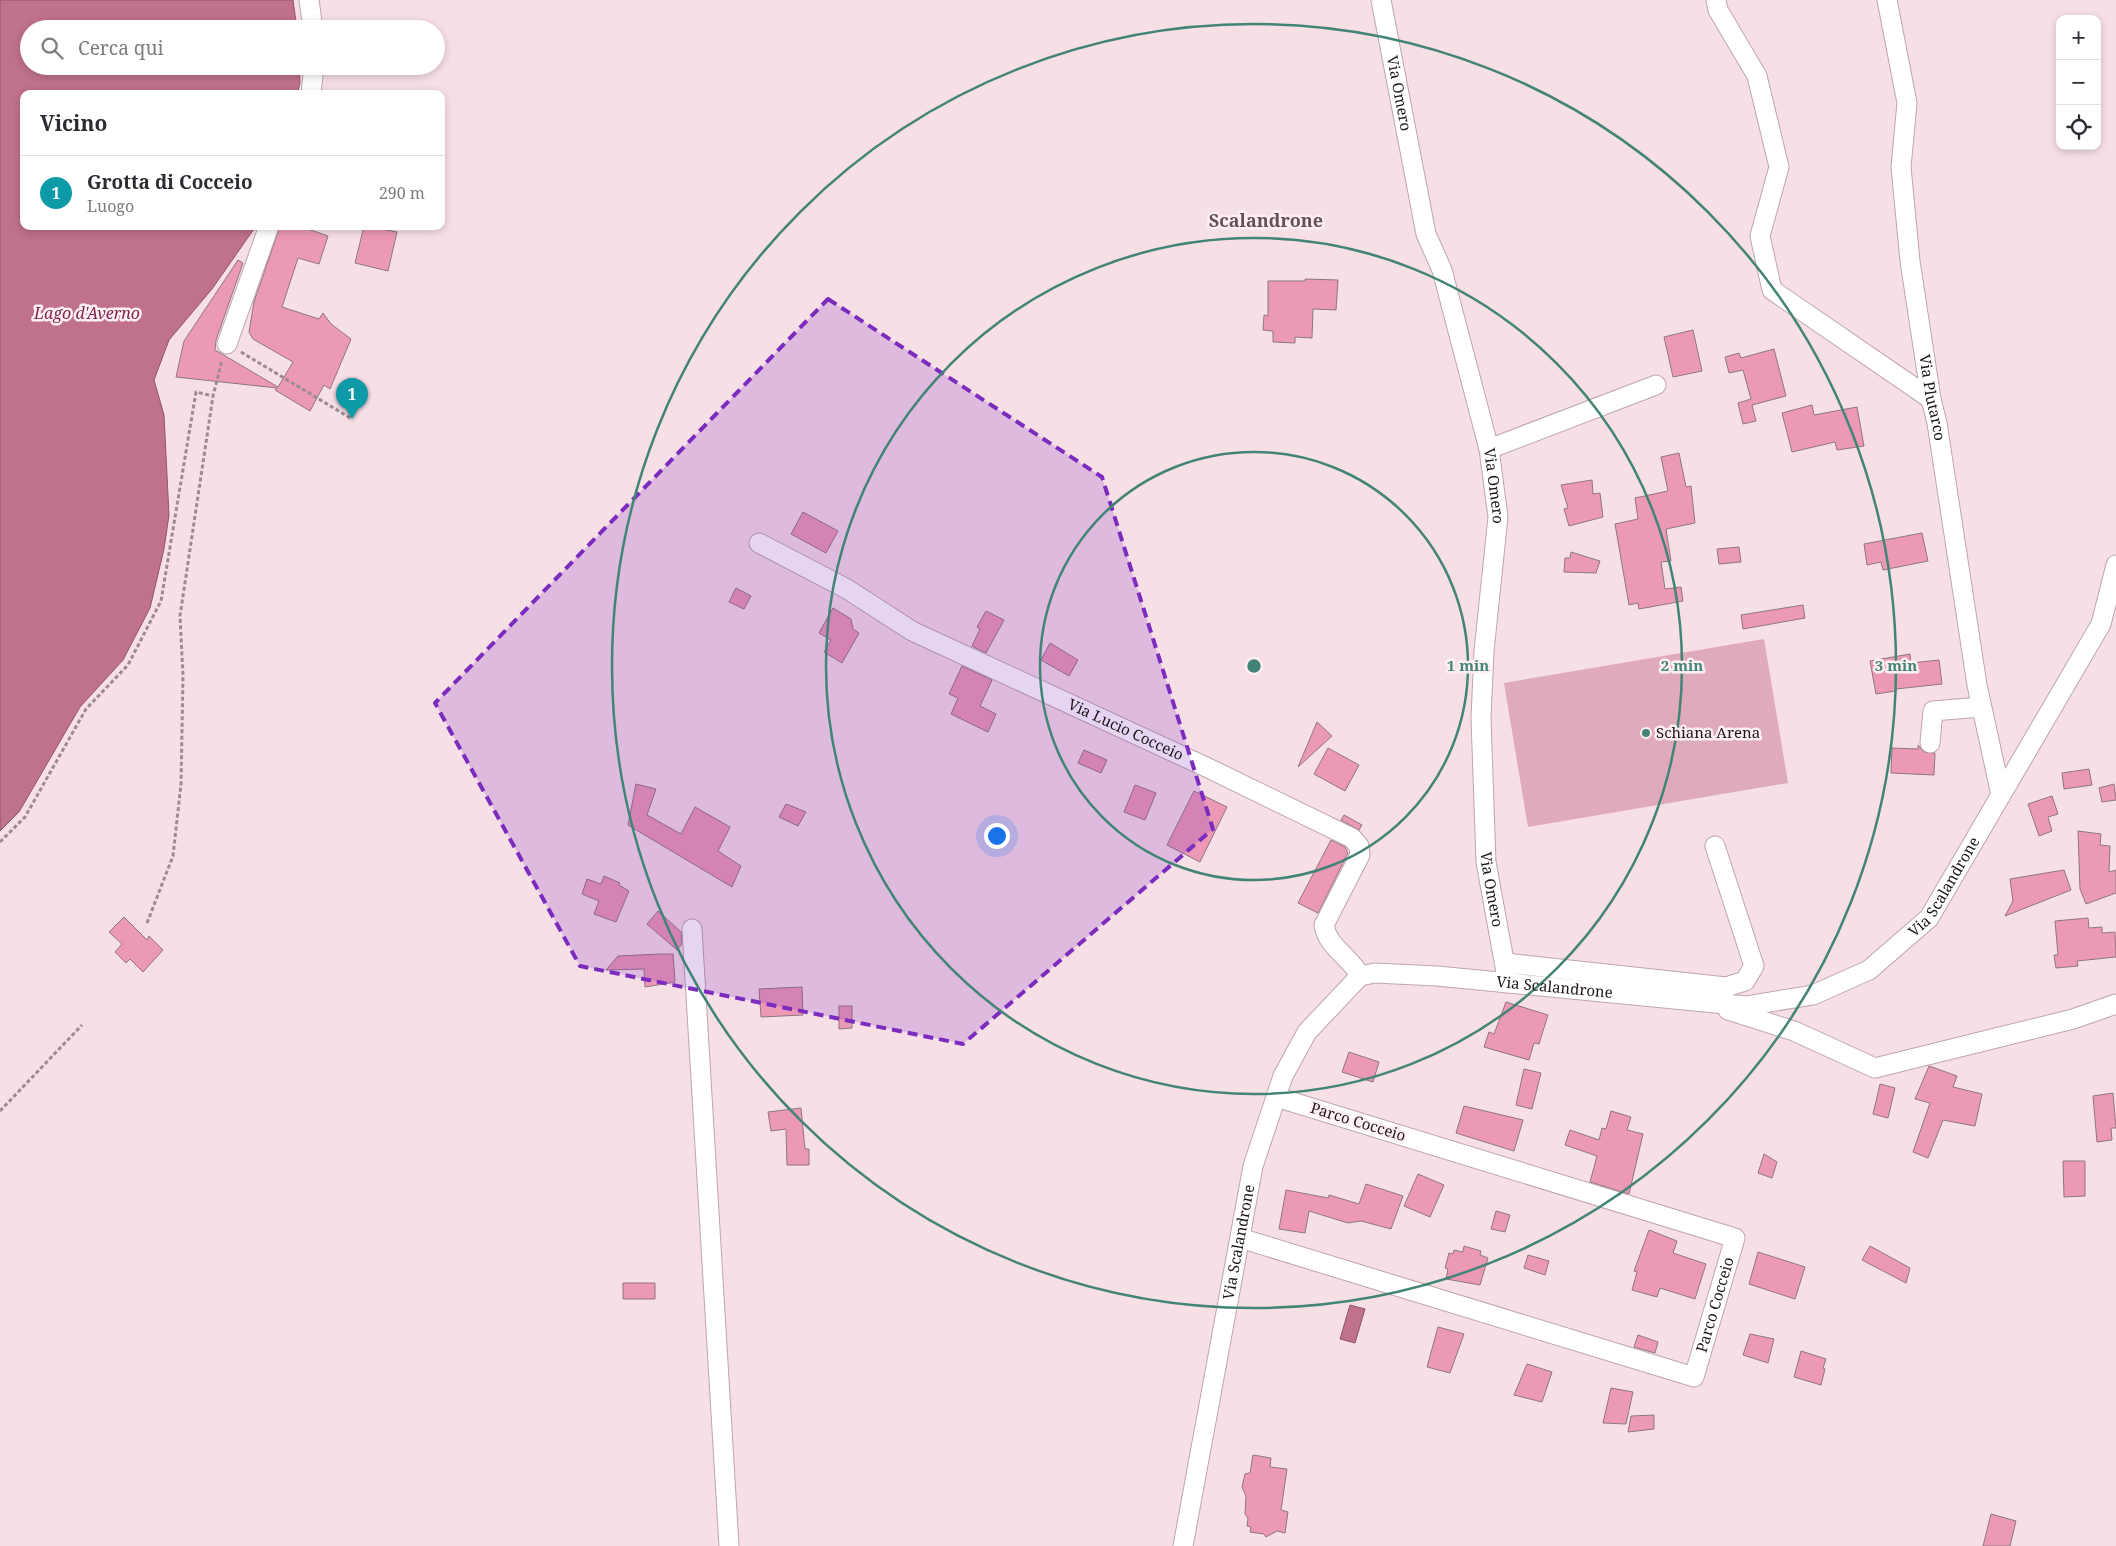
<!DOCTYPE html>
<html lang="it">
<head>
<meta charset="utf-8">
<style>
  :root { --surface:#fff; --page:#f7f7f7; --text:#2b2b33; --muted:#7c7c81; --line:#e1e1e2; --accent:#ea580c }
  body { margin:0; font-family:"Noto Serif",serif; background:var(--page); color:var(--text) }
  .controls { position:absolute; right:15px; top:15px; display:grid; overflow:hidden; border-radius:10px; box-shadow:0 2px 8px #0003 }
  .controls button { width:45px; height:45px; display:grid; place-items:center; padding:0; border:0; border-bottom:1px solid var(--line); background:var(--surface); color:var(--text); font:25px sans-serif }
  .you { position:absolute; left:996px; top:835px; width:18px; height:18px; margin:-12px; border:4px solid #fff; border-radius:50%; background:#1a73e8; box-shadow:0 0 0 8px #1a73e833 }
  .badge { display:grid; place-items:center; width:32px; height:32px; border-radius:50%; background:var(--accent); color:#fff; font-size:16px; font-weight:700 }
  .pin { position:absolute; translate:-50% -41px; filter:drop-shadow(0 1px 2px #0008) }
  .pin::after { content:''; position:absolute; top:26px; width:18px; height:15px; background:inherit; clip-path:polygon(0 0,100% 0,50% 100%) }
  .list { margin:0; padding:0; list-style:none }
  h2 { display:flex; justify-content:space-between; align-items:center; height:65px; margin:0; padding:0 20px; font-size:21px }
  h2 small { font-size:16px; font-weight:400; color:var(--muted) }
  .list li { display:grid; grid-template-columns:32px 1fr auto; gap:15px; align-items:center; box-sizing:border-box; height:75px; padding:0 20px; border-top:1px solid var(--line) }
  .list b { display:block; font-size:19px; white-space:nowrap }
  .list p { margin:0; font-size:16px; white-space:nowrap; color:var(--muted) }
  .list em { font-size:16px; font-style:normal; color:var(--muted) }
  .icon { flex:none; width:28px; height:28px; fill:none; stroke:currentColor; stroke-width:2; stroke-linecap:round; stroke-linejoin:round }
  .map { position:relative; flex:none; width:2116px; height:1546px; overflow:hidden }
  .search { position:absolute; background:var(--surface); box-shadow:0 2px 8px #0003; left:20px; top:20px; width:425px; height:55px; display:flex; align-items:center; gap:12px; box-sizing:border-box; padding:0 18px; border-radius:28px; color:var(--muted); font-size:19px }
  .panel { position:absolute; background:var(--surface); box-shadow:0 2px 8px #0003; left:20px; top:90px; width:425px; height:140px; border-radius:10px }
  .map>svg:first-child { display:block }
  .green { fill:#dfaabb }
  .water { fill:#c0718d; stroke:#8f556a }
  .building { fill:#ec99b6; stroke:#8d777e }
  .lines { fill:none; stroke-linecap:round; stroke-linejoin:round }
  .minor-casing { stroke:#bda6ad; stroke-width:21 }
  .path { stroke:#9c8b90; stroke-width:3; stroke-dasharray:4 2.5; stroke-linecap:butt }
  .minor { stroke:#fff; stroke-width:19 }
  .marked { fill:#7b2cbf; fill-opacity:0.2; stroke:#7b2cbf; stroke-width:4; stroke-dasharray:10 6; stroke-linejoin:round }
  .ring { fill:none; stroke:#428476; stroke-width:2.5 }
  .poi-dot { fill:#428476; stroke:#feeff3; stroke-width:2 }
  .labels { text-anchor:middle; stroke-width:5; stroke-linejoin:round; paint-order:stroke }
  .street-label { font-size:15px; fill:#1d1517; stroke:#feeff3 }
  .poi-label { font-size:15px; fill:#1d1517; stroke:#feeff3; text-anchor:start }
  .water-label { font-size:16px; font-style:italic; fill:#82234d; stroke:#feeff3 }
  .quarter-label { font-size:18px; font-weight:bold; fill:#645056; stroke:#feeff3 }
  .centre { fill:#428476; stroke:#feeff3; stroke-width:2.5 }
  .ring-label { font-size:15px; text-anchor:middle; font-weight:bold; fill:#428476; stroke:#feeff3; stroke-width:5; stroke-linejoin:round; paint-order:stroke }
</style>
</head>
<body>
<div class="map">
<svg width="2116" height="1546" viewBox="0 0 2116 1546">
  <rect width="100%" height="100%" fill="#f7dfe6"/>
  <path class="green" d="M1764,639L1788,783L1528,827L1504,683Z"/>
  <path class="water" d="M0,0H293L297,29H29V66H299L300,83L297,94H24V226H256L212,289L169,340L154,380L164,415L169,515L164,549L150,608L123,660L80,707L19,812L0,831Z
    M1350,1305L1365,1309L1355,1343L1340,1339Z"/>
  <path class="building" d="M280,226H309L308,229L328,236L319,264L298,258L282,307L319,319L323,313L331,324L351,339L330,389L324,385L310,411L275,390L277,388L176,377L184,341L238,260L243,263L216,340L215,350L278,387L293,362L253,339L249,332L254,302Z
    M364,226L397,232L388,271L355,263Z
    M1305,279L1338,280L1336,310L1313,309L1312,338L1295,337V343L1273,342V331L1263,330L1264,315L1268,316V281H1305Z
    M1693,330L1702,371L1673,377L1664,337Z
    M1774,349L1786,396L1752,405L1756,421L1743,424L1738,403L1751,399L1743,370L1729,373L1725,357L1739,353L1741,358Z
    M1812,405L1814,415L1857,407L1864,446L1837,450L1835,442L1792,452L1782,413Z
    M1679,453L1686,487L1691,486L1695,523L1666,529L1671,561L1661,562L1665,589L1681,587L1683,601L1639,609L1638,603L1629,605L1615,524L1638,519L1635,498L1668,491L1661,457Z
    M1592,480L1593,494L1600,493L1603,517L1569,526L1564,509L1568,508L1561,485Z
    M803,512L838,531L826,553L791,534Z
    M1922,533L1928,561L1883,570L1881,562L1867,565L1864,544Z
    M1739,547L1741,562L1719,564L1717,549Z
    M1571,552L1600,561L1596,573L1564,572L1565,558H1570Z
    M736,588L751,596L744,609L729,602Z
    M1803,605L1805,618L1743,629L1741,615Z
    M833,608L851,619L853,629L859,633L842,663L824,652L831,640L819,633Z
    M986,611L1004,620L986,653L972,646L980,629L977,627Z
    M1050,643L1078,660L1069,676L1041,660Z
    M1910,654L1911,663L1939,660L1942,684L1896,689V691L1876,694L1870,661Z
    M962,666L992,680L980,706L996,714L988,732L951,714L958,698L949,694Z
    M1317,722L1332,736L1298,767Z
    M1918,745L1924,752L1935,753L1934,775L1891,773L1892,748L1918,749Z
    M1328,748L1359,765L1345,791L1314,774Z
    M1084,750L1107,760L1101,773L1078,763Z
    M2089,769L2092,785L2064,789L2062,773Z
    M636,784L656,789L647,815L681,834L695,807L730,827L718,851L741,866L732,887L628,825Z
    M2114,784L2116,800L2102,802L2099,788Z
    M1135,785L1156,793L1145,820L1124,812Z
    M1194,791L1227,807L1200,862L1167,845Z
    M2052,796L2058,814L2048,817L2052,831L2039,836L2028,804Z
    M786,804L806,812L798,826L779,817Z
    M1344,815L1362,825L1359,830L1341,820Z
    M2078,831L2101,834L2100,845L2110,846L2109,872L2116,870V893L2086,904L2080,889Z
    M1331,840L1345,847L1348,853L1318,913L1298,903Z
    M2064,870L2071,890L2005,916L2013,901L2010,879Z
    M604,876L620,883L619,885L629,891L616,922L594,914L599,901L582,894L587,879L601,884Z
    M658,911L681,932L682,944L677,950L647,924Z
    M124,917L147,940L149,936L163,950L143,972L130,959L126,963L115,952L122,944L109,932Z
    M2088,918L2089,928L2102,927V933L2115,932L2116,957L2077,961L2078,966L2056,968L2054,955H2058L2055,921Z
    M660,954H673L675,982L645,987L644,969L606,970L618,956Z
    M802,987L803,1015L761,1017L759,989Z
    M1506,1002L1548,1015L1539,1044L1534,1043L1529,1060L1484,1047L1489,1032L1494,1034Z
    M839,1006H852V1028L839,1029Z
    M1349,1052L1379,1062L1373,1082L1342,1072Z
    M1929,1066L1957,1076L1953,1087L1982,1094L1975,1126L1943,1120L1928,1158L1913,1152L1930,1103L1915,1099Z
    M1524,1069L1541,1073L1532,1109L1516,1105Z
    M1880,1084L1895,1088L1888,1118L1873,1114Z
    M2113,1093L2116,1128H2111L2112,1140L2097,1142L2093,1096Z
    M1464,1106L1523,1120L1514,1151L1456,1133Z
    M801,1108L805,1149H809V1165H787L786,1129L771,1131L768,1112Z
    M1611,1111L1631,1117L1627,1130L1643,1134L1629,1194L1590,1182L1597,1156L1565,1145L1570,1130L1599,1140L1602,1128L1606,1129Z
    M1764,1154L1777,1162L1772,1178L1758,1173Z
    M2063,1161H2085V1196L2064,1197Z
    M1418,1174L1444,1185L1430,1217L1404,1206Z
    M1366,1184L1403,1196L1391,1229L1361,1221L1348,1223L1309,1211L1305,1233L1279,1229L1286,1190L1328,1198L1329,1195L1359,1204Z
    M1496,1211L1510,1215L1505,1232L1491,1229Z
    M1649,1230L1677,1241L1673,1253L1706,1264L1695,1299L1660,1288L1657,1297L1632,1290L1637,1272L1634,1271Z
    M1464,1246L1481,1251L1480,1255L1488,1258L1480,1285L1446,1279L1448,1269L1445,1268L1449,1253L1453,1254L1454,1250L1463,1252Z
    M1870,1246L1910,1268L1906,1283L1862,1260Z
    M1758,1252L1805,1267L1795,1299L1749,1284Z
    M1528,1255L1549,1261L1545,1275L1524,1268Z
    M623,1283H655V1299H623Z
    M1438,1327L1464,1334L1450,1373L1427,1367Z
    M1750,1334L1774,1339L1768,1363L1743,1355Z
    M1638,1335L1658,1342L1655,1353L1634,1347Z
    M1801,1351L1826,1359L1823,1368L1825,1369L1821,1385L1794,1377Z
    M1527,1364L1552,1372L1542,1402L1514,1395Z
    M1611,1388L1633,1392L1626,1424L1603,1423Z
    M1654,1415V1429L1628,1432L1631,1416Z
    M1253,1455L1271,1458L1270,1467L1287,1469L1281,1510L1288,1512L1285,1533L1277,1531L1266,1537L1264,1534L1250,1532L1251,1527L1247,1526L1248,1518L1245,1514L1246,1496L1242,1487L1245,1474L1250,1473Z
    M1991,1514L2016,1521L2010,1546H1983Z"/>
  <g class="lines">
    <g class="minor-casing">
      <g id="minor">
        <path d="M309,0L313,29"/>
        <path id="s1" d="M1381,0L1426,234L1442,270L1489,449L1498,517L1484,651L1481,718L1486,862L1508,983"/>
        <path d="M1716,0L1718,10L1757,76L1779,167L1760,236L1772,290L1931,399"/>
        <path id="s2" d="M1887,0L1907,103L1901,167L1910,261L1931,399L1937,423L1977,685L2001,795"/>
        <path d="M311,94L314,66"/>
        <path d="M227,344L269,226"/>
        <path d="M1489,449L1656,385"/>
        <path id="s3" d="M759,543L847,589L912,631L1204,766L1352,838L1359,846L1360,855L1324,925C1327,947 1351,957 1360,976"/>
        <path d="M1930,743L1933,711L1981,707"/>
        <path d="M692,929L729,1546"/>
        <path d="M1505,963L1726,987L1745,981L1754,966L1715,846"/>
        <path d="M1728,1010L1794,1031L1875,1068L2073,1019L2116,1004"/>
        <path id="s4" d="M1240,1238L1694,1377L1735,1238L1276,1097"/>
        <path id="s5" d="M1183,1546L1253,1166L1283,1076L1307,1032L1360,976L1375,973L1437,976L1746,1006L1813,995L1869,970L1929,918L2101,624L2116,565"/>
      </g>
    </g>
    <path class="path" d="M241,352L352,419
      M0,842L25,817L86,709L128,665L161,601L196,392L213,396L222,360
      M147,923L173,856L181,784L183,676L180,616L213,396
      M0,1111L82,1025"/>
    <use href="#minor" class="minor"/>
  </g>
  <path class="marked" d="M828,299L1102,477L1213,829L963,1044L580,966L435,703Z"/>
  <g class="ring">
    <circle cx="1254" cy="666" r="214"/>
    <circle cx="1254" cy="666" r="428"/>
    <circle cx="1254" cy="666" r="642"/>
  </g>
  <circle class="poi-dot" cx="1646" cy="733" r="5"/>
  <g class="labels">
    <g class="street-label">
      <text dy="5" stroke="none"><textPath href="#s1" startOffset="95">Via Omero</textPath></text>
      <text dy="5" stroke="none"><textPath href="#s2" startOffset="402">Via Plutarco</textPath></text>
      <text dy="5" stroke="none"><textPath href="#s1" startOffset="500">Via Omero</textPath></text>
      <text dy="5" stroke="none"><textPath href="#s3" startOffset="412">Via Lucio Cocceio</textPath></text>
      <text dy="5" stroke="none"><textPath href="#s5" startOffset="1239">Via Scalandrone</textPath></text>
      <text dy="5" stroke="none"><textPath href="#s1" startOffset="905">Via Omero</textPath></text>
      <text dy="5" stroke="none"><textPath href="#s5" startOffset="804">Via Scalandrone</textPath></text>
      <text transform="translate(1358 1122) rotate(17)" y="5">Parco Cocceio</text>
      <text dy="5" stroke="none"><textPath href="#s5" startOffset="309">Via Scalandrone</textPath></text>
      <text dy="5" stroke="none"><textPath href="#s4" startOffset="550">Parco Cocceio</textPath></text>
    </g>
    <g class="poi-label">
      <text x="1656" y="738">Schiana Arena</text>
    </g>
    <g class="water-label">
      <text x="87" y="319">Lago d'Averno</text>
    </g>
    <g class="quarter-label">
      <text x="1266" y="227">Scalandrone</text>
    </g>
  </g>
  <circle cx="1254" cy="666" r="8" class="centre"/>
  <g class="ring-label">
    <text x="1468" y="671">1 min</text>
    <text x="1682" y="671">2 min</text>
    <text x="1896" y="671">3 min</text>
  </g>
</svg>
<div class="controls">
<button>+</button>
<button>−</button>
<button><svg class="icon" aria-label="locate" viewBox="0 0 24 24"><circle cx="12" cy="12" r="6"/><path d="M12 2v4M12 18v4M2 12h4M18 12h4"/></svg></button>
</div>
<div class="you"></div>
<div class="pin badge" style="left:352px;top:419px;background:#0f9aa8">1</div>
<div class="search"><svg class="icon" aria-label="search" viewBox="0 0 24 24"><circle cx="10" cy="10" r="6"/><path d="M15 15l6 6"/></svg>Cerca qui</div>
<section class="panel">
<h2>Vicino<small></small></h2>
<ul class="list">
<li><span class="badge" style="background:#0f9aa8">1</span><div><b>Grotta di Cocceio</b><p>Luogo</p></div><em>290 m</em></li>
</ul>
</section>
</div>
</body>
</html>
